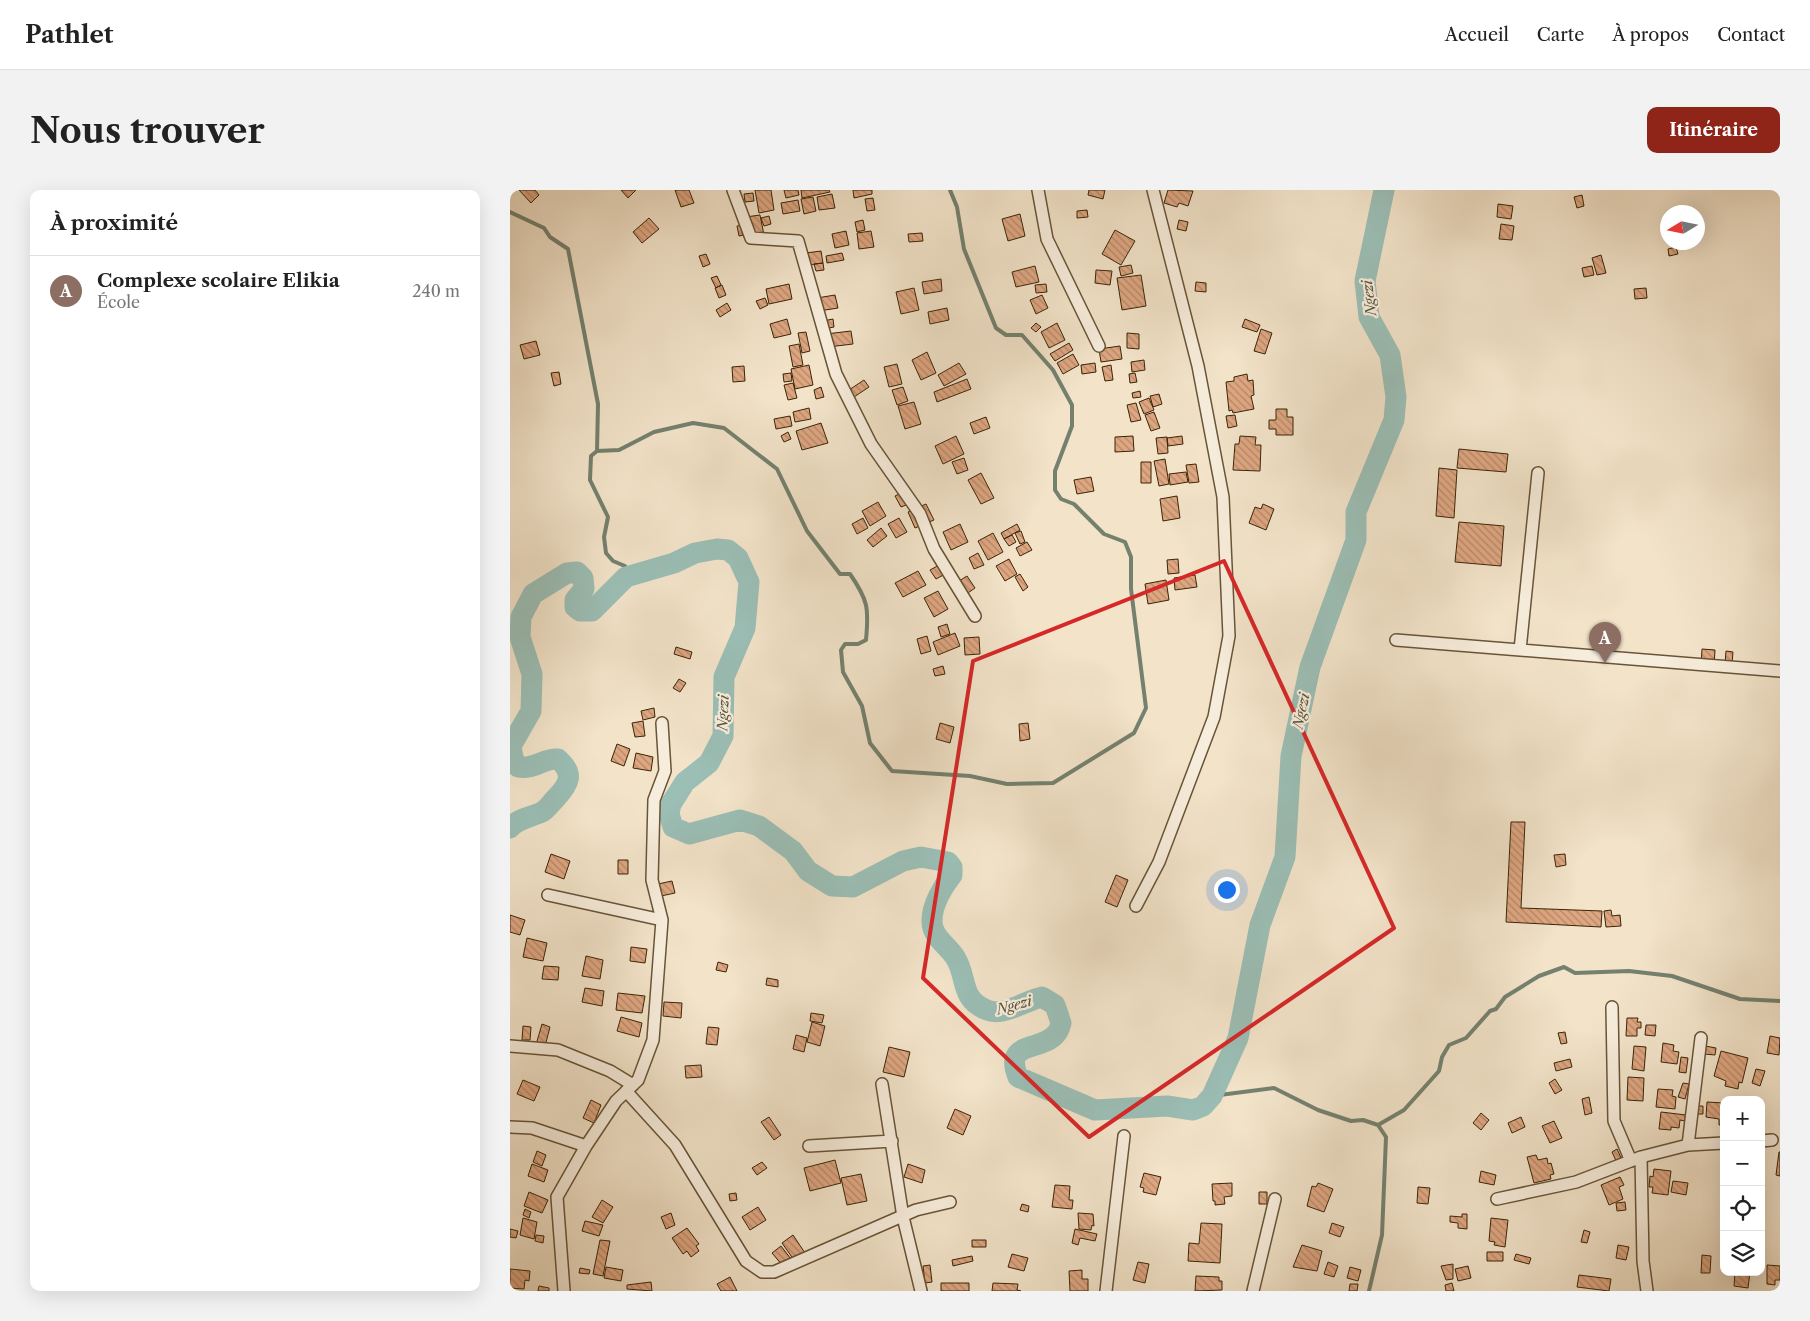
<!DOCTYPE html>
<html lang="fr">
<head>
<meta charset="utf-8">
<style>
  :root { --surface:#fff; --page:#f2f2f2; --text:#222; --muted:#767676; --line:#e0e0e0; --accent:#8f2418 }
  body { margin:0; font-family:"Libre Caslon Text",serif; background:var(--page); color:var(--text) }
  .controls { position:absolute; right:15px; bottom:15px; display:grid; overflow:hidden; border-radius:10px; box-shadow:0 5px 20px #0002 }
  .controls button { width:45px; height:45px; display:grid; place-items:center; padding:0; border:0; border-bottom:1px solid var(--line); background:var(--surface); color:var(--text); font:25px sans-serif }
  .compass { position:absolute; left:1150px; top:15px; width:45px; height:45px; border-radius:50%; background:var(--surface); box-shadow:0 5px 20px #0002; rotate:260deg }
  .you { position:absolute; left:716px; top:699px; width:18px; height:18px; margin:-12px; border:4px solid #fff; border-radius:50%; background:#1a73e8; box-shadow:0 0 0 8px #1a73e833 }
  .badge { display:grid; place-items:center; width:32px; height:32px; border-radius:50%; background:var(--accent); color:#fff; font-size:16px; font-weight:700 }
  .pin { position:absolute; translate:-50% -41px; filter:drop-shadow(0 1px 2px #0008) }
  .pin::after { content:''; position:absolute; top:26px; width:18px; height:15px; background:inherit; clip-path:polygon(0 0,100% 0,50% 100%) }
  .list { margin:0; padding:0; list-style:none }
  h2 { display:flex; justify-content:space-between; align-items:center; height:65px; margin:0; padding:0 20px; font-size:21px }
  h2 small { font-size:16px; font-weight:400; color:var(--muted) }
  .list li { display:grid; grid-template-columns:32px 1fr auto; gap:15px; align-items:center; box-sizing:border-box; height:70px; padding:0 20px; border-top:1px solid var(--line) }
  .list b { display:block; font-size:19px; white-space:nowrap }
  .list p { margin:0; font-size:16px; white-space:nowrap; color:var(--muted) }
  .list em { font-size:16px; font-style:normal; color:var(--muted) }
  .icon { flex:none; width:28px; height:28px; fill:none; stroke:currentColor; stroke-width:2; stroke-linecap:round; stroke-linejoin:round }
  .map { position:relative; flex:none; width:1270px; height:1101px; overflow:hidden; border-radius:10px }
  header { display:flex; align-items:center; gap:30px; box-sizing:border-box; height:70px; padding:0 25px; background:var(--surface); border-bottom:1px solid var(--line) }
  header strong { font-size:24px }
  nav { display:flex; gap:28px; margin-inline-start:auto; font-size:18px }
  .intro { display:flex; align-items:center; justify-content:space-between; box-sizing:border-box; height:120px; padding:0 30px }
  h1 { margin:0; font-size:35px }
  .button { padding:12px 22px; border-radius:10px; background:var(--accent); color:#fff; font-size:18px; font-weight:700 }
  main { display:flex; gap:30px; padding:0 30px }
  aside { flex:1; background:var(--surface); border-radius:10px; box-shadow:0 5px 20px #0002 }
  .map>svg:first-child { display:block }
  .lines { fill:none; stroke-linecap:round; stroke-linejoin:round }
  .stream { stroke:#74816f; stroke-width:4 }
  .river { stroke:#9bbeb5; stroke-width:21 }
  .building { fill:url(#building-back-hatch); stroke:#3a2506 }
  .minor-casing { stroke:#685437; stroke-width:14 }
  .minor { stroke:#f7eddc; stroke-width:11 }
  .marked { fill:none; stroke:#d62828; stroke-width:4; stroke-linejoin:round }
  .labels { text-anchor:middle; stroke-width:4.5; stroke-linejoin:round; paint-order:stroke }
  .water-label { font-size:14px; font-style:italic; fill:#57533b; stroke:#f7eddc }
</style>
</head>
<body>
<header>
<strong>Pathlet</strong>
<nav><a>Accueil</a><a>Carte</a><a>À propos</a><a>Contact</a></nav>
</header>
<div class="intro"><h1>Nous trouver</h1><a class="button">Itinéraire</a></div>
<main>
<aside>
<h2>À proximité<small></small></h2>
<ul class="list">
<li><span class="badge" style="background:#8d6e63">A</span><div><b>Complexe scolaire Elikia</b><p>École</p></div><em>240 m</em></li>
</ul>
</aside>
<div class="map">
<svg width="1270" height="1101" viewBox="0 0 1270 1101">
  <defs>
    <pattern id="building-back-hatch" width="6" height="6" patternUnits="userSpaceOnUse" patternTransform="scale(1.25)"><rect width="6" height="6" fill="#dea681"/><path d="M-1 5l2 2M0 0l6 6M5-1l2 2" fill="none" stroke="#b58768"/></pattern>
  </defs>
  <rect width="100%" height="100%" fill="#f2e3c9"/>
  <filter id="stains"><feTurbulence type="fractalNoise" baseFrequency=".004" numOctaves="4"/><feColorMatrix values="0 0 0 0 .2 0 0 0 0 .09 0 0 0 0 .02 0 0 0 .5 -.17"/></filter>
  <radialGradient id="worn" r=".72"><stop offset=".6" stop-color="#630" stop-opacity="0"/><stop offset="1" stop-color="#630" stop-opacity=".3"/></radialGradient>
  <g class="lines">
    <path class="stream" d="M0,22L34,38L40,47L58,59L88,214L87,261
      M116,387L115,376L103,371L96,363L94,347L98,327L80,290L81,266L87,261L109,260L144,242L183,233L214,238L267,279L297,341L330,384H340C358,410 359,418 356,450L348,454H335L331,460L333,482L352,516L360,553L382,581L460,586L497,594L543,593L624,543L636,518L621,399V367L615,352L594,344L564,314L551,309L545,300V281L562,236V215L543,180L512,145H496L486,138L454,59L447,17L440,0
      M702,906L764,898L808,920L841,931L853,930L868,935L894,920L929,881L932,867L939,855L956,848L980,821L986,819L995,807L1029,786L1054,777L1065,783L1119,781L1162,786L1230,809L1270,811
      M859,1101L872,1045L876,947L868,935"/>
    <path class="river" d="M0,638C7,629 21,627 32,622C37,619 41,613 46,608C59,594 65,584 48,569C33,568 24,580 8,577L3,568L1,556L21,521L22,484L10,447L11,427L23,404L57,383L67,382L73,388L74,399L65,410V417L70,421H82L116,387L164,373L185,363L207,359L218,360L228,368L239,392L235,438L214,487L213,546L199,573L175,592L161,614L159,624L163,637L179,644L230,630L249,636L283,661L298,681L322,696L343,697L393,671L411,667L438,672L442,677V685C433,696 422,715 422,730C421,746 437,755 445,767C458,787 449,809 477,820C493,827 517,810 532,807L545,815L551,833C550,837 548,842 546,844C531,862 493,850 508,887L585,920L657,916L683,920L693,916L702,906L728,848L750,735L775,667L781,566L800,477L846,350V322L884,230L886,207L880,165L859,127L855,91L874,0"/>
  </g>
  <path class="building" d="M9,0H25L29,5L21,13Z
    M111,0H126L118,8Z
    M165,0H179L184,13L171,17Z
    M245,0H261L264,20L249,23Z
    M274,0H288L289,5L276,8Z
    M291,0H319L320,2L292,8Z
    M343,0H362V4L344,8Z
    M579,0H595L593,9L578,5Z
    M658,0L683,1L678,16L669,13L667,17L654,13Z
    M243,3L244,11L235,12L234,4Z
    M322,4L325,18L309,20L307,7Z
    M1072,5L1074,16L1067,18L1064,7Z
    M303,7L306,21L294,24L291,9Z
    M363,8L365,20L357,21L355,9Z
    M288,10L290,21L273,24L271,13Z
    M988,14L1003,16L1001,29L987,27Z
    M577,20L578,27L567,28V21Z
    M510,24L515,46L498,51L492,29Z
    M250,25L254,45L241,48L236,27Z
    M259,26L261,34L254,36L251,28Z
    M139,28L149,39L132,53L123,42Z
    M353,30L355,40L347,42L345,32Z
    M669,30L678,32L676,41L667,39Z
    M991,34L1004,36L1002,50L989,49Z
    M233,35L234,45L229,46L227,36Z
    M605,40L625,51L611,75L592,64Z
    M336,41L339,55L325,58L322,44Z
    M361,41L364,57L349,59L347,43Z
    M412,43L413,51L399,52L398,44Z
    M1166,57L1168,64L1159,66L1158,59Z
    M311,61L313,73L298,75L296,63Z
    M332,63L334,70L317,73L316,66Z
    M196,64L200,74L193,77L189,66Z
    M1091,65L1096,83L1087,85L1082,68Z
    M313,73L314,80L306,81L304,74Z
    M621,75L623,83L611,86L609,77Z
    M525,76L529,92L506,97L502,82Z
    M1082,76L1084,85L1074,87L1072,78Z
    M586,80L602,81L600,95L585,93Z
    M631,85L636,116L612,120L607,88Z
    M207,86L211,95L206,98L201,88Z
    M431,89L432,101L414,104L412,92Z
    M686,92L696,93V102L685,101Z
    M279,94L282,109L259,114L256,99Z
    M536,94L537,102L526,103L525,95Z
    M212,95L216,105L209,108L205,98Z
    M404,98L409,120L391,124L386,102Z
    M1136,98L1137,108L1125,109L1124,99Z
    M325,105L328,118L309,121L307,108Z
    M532,105L538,118L526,124L520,110Z
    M255,108L258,115L250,119L246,111Z
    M217,113L221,120L210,127L206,120Z
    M437,118L439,130L420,134L418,122Z
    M277,129L281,144L264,148L260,134Z
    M323,129L324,137L314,139L313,131Z
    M735,129L750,135L747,142L732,137Z
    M526,133L531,137L526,142L521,138Z
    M547,133L555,150L539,158L531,142Z
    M751,139L762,143L755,164L744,161Z
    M341,141L343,154L318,157L316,144Z
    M296,142L300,161L292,163L288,143Z
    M617,143L629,144V159L617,158Z
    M26,151L30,165L14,169L10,155Z
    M559,153L563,160L545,171L540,164Z
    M289,154L293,175L283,177L279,156Z
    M610,156L612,169L591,172L589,159Z
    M417,162L426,183L411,190L402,170Z
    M563,164L569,175L553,184L547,173Z
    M634,170L635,180L622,182L621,172Z
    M449,173L456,184L434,196L428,185Z
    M585,173L586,182L572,184L571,175Z
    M387,174L392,194L379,197L374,177Z
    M299,175L303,195L285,199L281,179Z
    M601,175L603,190L595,191L592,177Z
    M234,176L235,191L223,192L222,177Z
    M49,182L51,194L44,196L41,183Z
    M281,183L282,191L274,192L273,184Z
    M625,183L627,192L620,193L619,184Z
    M737,184L738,191L743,190L744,205L741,206L744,219L723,223L722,220L719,221L716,192L724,191V187Z
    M457,189L461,199L427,212L424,202Z
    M354,190L359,197L344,207L339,200Z
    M283,193L287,208L278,210L274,195Z
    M311,197L314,207L306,209L304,200Z
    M393,197L398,211L387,215L382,200Z
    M630,201L631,207L623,208L622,203Z
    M649,204L652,214L643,217L640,206Z
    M639,208L644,220L634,224L629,212Z
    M404,212L411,234L395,239L388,216Z
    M626,213L631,230L621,232L617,215Z
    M299,218L301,229L285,232L283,222Z
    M766,219H777V227H783V245H766V239H759V230H766Z
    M644,222L650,238L641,241L635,225Z
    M725,225L727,236L718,238L716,226Z
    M280,226L282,236L266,239L264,229Z
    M476,227L480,238L464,244L460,233Z
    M311,233L318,253L292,260L286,241Z
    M278,242L281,249L274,252L271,246Z
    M446,246L454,264L433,274L425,256Z
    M623,246L624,261L605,262V247Z
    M672,246L673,254L658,256L657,248Z
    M730,246L746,247L745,255H751L750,281L723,280L725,254H729Z
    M657,247L658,263L648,264L646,248Z
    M949,259L998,264L996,282L947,278Z
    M454,268L458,280L447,284L442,272Z
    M655,269L659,294L649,296L644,271Z
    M631,272H641V293H631Z
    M686,274L689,292L679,293L676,275Z
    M929,278L947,280L944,328L926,326Z
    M676,282L678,292L660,295L659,284Z
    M471,283L484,308L471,314L458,290Z
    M581,287L584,301L567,304L564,290Z
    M395,301L401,313L391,317L385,306Z
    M667,306L670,328L653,331L650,309Z
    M368,312L376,326L360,336L352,321Z
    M416,314L424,330L405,338L398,322Z
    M753,314L764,319L756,340L739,333L745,317L751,319Z
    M353,328L358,338L347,344L342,334Z
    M389,328L397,342L386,348L378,334Z
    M949,332L994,336L991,376L945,372Z
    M450,334L458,352L441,360L433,342Z
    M507,334L510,340L494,349L491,343Z
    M371,338L377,346L363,357L357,350Z
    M511,341L515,352L510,354L505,343Z
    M483,343L493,362L478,370L468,351Z
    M502,345L506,352L499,356L494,349Z
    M517,352L522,360L510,366L506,358Z
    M468,363L474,375L464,379L459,368Z
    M499,369L507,384L495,391L486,376Z
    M668,369L669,383L658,384L657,370Z
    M433,373L439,382L426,389L420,380Z
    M408,381L416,395L393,407L385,393Z
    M510,384L518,397L513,401L505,387Z
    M685,385L687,397L665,400L664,388Z
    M457,386L465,398L455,405L446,393Z
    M656,390L659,410L638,414L635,394Z
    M428,401L438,419L424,427L414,408Z
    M437,434L440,444L431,447L428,437Z
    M445,443L450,456L428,465L423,452Z
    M417,446L421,461L411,464L407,449Z
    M469,447L470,464L455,465L454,448Z
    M166,457L182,462L180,469L164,464Z
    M1192,459L1205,460L1204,476H1191Z
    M1216,461L1223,462L1222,474H1215Z
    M433,476L435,484L425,486L423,479Z
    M169,489L176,493L170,502L163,498Z
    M144,518L145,527L133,530L131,521Z
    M133,531L135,546L125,547L122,533Z
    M430,533L444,537L440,553L426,549Z
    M518,533L520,549L510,551L509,534Z
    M107,554L120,559L114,576L101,571Z
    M126,563L143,567L141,581L123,578Z
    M1001,632H1015L1011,718L1092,721L1091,737L996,732Z
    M41,664L60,671L54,689L35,682Z
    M1055,664L1056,675L1046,677L1044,665Z
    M108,670H118V684H108Z
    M606,685L618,690L607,717L595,712Z
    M162,691L165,703L151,706L148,694Z
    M1101,720L1102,726L1110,725L1111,736L1096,737L1094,721Z
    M0,725L15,730L10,745L0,742Z
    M17,748L37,753L33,771L13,767Z
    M121,757L137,759L135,773L120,771Z
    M76,766L93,770L90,789L72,786Z
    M208,772L218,775L216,782L206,780Z
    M34,776L49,777L48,790L32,789Z
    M257,788L268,790V797L256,795Z
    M75,798L94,801L92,816L72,812Z
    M108,803L135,806L132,823L106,820Z
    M154,812L172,813L171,828L153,826Z
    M301,823L314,825L312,833L300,831Z
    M111,827L132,833L129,847L107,841Z
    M1117,828H1128L1127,832H1131V838H1127V846H1116Z
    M302,832L315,836L310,856L297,852Z
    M32,834L40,837L34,860L25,858Z
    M1136,835H1146L1145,846L1135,845Z
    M13,836L21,837L20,850H12Z
    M198,837L209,838L207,855L196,854Z
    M1055,842L1057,853L1051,854L1048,843Z
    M286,845L297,848L294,862L283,859Z
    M1260,846L1270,848L1269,865L1257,863Z
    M1153,853L1164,855L1163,861L1169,862L1167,874L1151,872Z
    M1124,856L1136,857L1134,881L1122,879Z
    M1195,856L1206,858L1205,865L1194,864Z
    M379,857L400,862L394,887L373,882Z
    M1211,861L1238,868L1232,893L1229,892L1228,899L1215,896L1216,891L1204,886Z
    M1171,867L1178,868L1176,883L1169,882Z
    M1060,869L1062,877L1046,881L1044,873Z
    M191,875L192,887L176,888L175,876Z
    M1246,879L1255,881L1250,896L1242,893Z
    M1118,887L1134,888L1133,911L1117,910Z
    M1045,889L1052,900L1045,904L1039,893Z
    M13,890L30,897L24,911L7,904Z
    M1173,893L1179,894L1175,909L1168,907Z
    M1148,899L1163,900L1162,906L1166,907L1165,919L1146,917Z
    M1079,907L1082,923L1075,925L1072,909Z
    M81,910L91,915L84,933L73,928Z
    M1197,912L1214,913V935H1209V929L1196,927Z
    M1187,916H1193V924H1187Z
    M445,919L461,926L453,945L437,938Z
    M1151,922L1176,925L1175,931L1170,930L1169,938L1161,937V940L1149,939Z
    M971,923L979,930L971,940L963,933Z
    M259,927L271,945L264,950L251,932Z
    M1011,927L1015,937L1002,943L998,933Z
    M1044,931L1052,948L1040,953L1032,936Z
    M1107,959L1113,972L1108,975L1102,962Z
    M27,961L36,965L32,976L23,972Z
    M1269,962H1270V986L1266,985Z
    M1026,965L1028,970L1037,968L1038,974L1041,973L1044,984L1040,985L1041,989L1024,993L1017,967Z
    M325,970L331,993L300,1001L294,978Z
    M252,972L257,978L247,985L242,978Z
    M22,974L38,980L34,992L18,986Z
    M398,974L415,980L412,993L394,987Z
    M1144,979L1161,981L1158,1005L1142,1003L1143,997H1139L1140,986L1143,987Z
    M971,981L986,985L984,995L969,992Z
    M634,983L651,987L646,1005L633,1002L634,998L630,997Z
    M351,984L357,1011L337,1015L331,988Z
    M1110,987L1114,995L1109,997L1113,1009L1099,1015L1091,995Z
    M1163,991L1178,993L1176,1005L1161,1002Z
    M722,993V1006L714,1007L715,1014L705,1015V1011H703L702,994Z
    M808,993L823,999L814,1022L797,1016L802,996L806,997Z
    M545,995L560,996L559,1010H563L562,1019L542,1017Z
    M908,997L920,998L918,1014L907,1013Z
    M19,1002L38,1010L32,1023L14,1016Z
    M749,1002H757V1014H749Z
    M226,1003L227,1010L220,1011L219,1004Z
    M92,1010L103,1017L93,1033L82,1027Z
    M1115,1012L1116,1020L1107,1021L1106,1013Z
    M512,1014L519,1016L518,1022L510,1020Z
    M248,1017L256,1030L240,1040L232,1027Z
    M15,1019L21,1022L19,1028L13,1025Z
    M161,1023L165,1035L156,1039L151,1027Z
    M568,1023L583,1024L584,1036L582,1035L581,1040L569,1039Z
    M952,1024H957V1039L948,1038V1033L940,1032V1026L952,1027Z
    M13,1028L27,1032L24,1049L10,1045Z
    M981,1028L998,1030L995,1057L984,1055L985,1052L979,1051Z
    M75,1031L93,1035L89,1046L72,1041Z
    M691,1033L712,1034L710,1073L678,1071L679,1053L689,1054Z
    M822,1033L834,1037L830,1047L819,1043Z
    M177,1038L189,1054L186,1056L189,1061L181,1067L177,1061L173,1064L162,1048Z
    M0,1039L8,1041L6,1048L0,1047Z
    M565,1039L587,1044L585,1051L570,1048L568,1055L562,1053Z
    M1074,1040L1080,1042L1077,1053L1071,1052Z
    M26,1045L34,1046L33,1053L25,1051Z
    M283,1045L295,1063L284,1070L272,1053Z
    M90,1050L100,1051L93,1086L83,1084Z
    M462,1050H476V1057H462Z
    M792,1055L812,1061L807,1081L783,1077Z
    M1108,1055L1119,1057L1116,1070L1106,1068Z
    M271,1056L281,1069L273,1076L262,1063Z
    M977,1062H993V1071H977Z
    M502,1064L518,1068L514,1081L498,1077Z
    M1006,1064L1021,1068L1019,1074L1004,1070Z
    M1192,1065L1201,1066L1200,1083H1191Z
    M462,1066L463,1071L443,1076L442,1070Z
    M628,1072L639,1074L635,1093L623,1090Z
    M818,1072L828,1076L824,1087L814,1084Z
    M943,1074V1089L936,1090L931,1076Z
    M420,1075L422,1092L415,1093L413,1076Z
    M1257,1075L1270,1076V1090H1265V1095L1257,1094Z
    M958,1076L961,1088L948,1091L945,1079Z
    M96,1077L113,1080L111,1091L94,1088Z
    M840,1077L851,1080L848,1091L837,1088Z
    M70,1078L80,1080L79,1084L69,1083Z
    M0,1079L20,1081L19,1091L15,1090L14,1099L0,1098Z
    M572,1080V1089H578V1101H560L559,1081Z
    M1225,1082H1240L1238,1098L1224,1096Z
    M1069,1085L1101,1089L1099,1101L1067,1097Z
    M686,1086L709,1087V1091H712V1100L685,1101Z
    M220,1087L227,1101H211L207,1094Z
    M141,1092L142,1101L117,1099V1095Z
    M431,1093H459V1101H431Z
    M483,1093L508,1094L507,1100L511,1101H482Z
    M942,1093L944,1101H936L935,1095Z
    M840,1094H848L847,1101H839Z
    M29,1096L39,1098V1101H28Z"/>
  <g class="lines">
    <g class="minor-casing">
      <path id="minor" d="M223,0L241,48L288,51L326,184L361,254L410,324L424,359L465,426
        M528,0L537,49L589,156
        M886,450L1270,481
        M1010,460L1028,283
        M38,705L152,730
        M626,716L649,672L704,527L719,446L713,307L688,176L643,0
        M1102,817L1104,931L1121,971
        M0,856L48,860L100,881L123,895
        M372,894L393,1027L411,1101
        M116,901L165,955L236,1071L252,1082H264L406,1020L440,1012
        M0,937L22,938L76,956
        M1251,951L1262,950
        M1178,955L1191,848
        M299,956L382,951
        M1131,967L1133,1071L1137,1101
        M987,1009L1066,992L1131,967L1178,955L1214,953
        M54,1101L47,1007L76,956L106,911L128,890L143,850L152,730L142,690L144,610L155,581L152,533
        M596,1101L614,946
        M743,1101L765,1009"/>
    </g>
    <use href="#minor" class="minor"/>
  </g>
  <path class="marked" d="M714,371L884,738L579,947L413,788L463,471Z"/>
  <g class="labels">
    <g class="water-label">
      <text transform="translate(859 108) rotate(-97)" y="5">Ngezi</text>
      <text transform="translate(791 521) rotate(-78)" y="5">Ngezi</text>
      <text transform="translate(213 523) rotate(-88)" y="5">Ngezi</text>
      <text transform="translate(504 815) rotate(-15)" y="5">Ngezi</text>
    </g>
  </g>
  <rect width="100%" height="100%" filter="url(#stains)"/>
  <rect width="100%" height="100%" fill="url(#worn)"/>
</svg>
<div class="controls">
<button>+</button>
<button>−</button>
<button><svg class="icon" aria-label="locate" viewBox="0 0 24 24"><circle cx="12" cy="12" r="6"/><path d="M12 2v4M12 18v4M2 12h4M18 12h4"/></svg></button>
<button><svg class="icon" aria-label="layers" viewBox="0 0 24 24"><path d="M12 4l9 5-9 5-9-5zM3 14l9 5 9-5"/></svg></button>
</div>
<svg class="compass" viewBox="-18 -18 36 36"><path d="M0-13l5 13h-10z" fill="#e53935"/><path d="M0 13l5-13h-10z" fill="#767676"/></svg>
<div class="you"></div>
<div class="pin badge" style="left:1095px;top:473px;background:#8d6e63">A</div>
</div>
</main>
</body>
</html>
